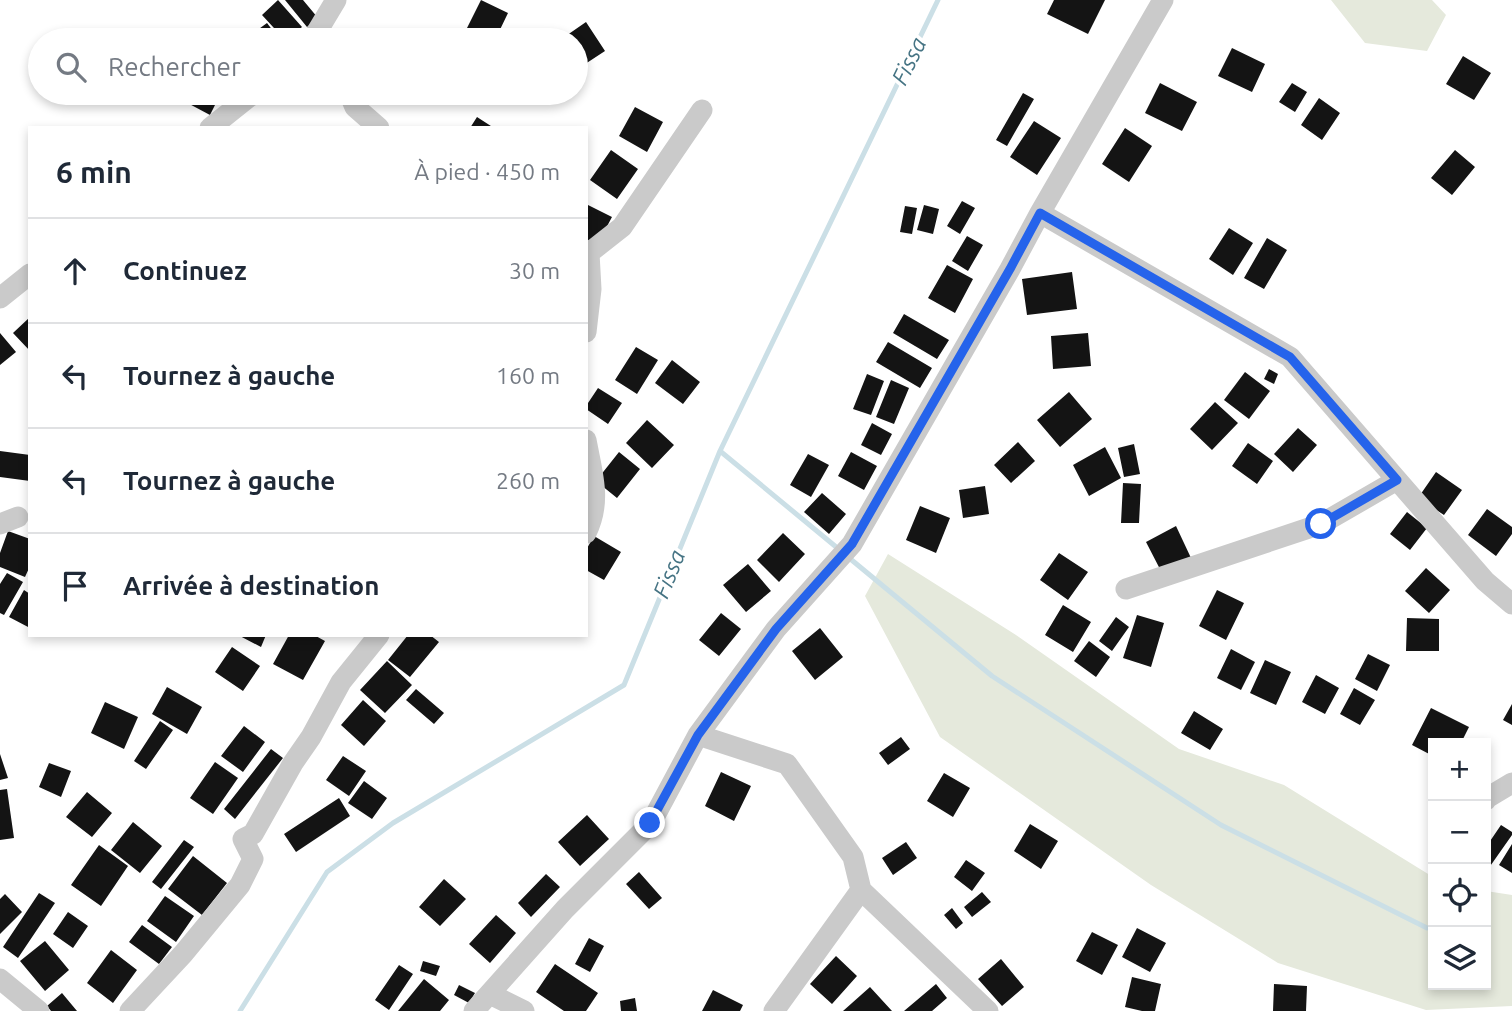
<!DOCTYPE html>
<html lang="fr">
<head>
<meta charset="utf-8">
<style>
  :root { --surface:#fff; --page:#f6f6f7; --text:#1f2937; --muted:#747a83; --line:#e0e1e3 }
  body { margin:0; font-family:Ubuntu,sans-serif; background:var(--page); color:var(--text) }
  .controls { position:absolute; right:21px; bottom:21px; display:grid; overflow:hidden; border-radius:0px; box-shadow:0 4px 10px #0003 }
  .controls button { width:63px; height:63px; display:grid; place-items:center; padding:0; border:0; border-bottom:2px solid var(--line); background:var(--surface); color:var(--text); font:35px sans-serif }
  .stop { position:absolute; width:21px; height:21px; margin:-16px; border:5px solid #2563eb; border-radius:50%; background:#fff }
  .stop.end { background:#2563eb; border-color:#fff; box-shadow:0 2px 7px #0008 }
  .list { margin:0; padding:0; list-style:none }
  h2 { display:flex; justify-content:space-between; align-items:center; height:91px; margin:0; padding:0 28px; font-size:30px }
  h2 small { font-size:23px; font-weight:400; color:var(--muted) }
  .list li { display:grid; grid-template-columns:46px 1fr auto; gap:21px; align-items:center; box-sizing:border-box; height:105px; padding:0 28px; border-top:2px solid var(--line) }
  .list b { display:block; font-size:26px; white-space:nowrap }
  .list em { font-size:23px; font-style:normal; color:var(--muted) }
  .icon { flex:none; width:38px; height:38px; fill:none; stroke:currentColor; stroke-width:2; stroke-linecap:round; stroke-linejoin:round }
  .map { position:relative; flex:none; width:1512px; height:1011px; overflow:hidden }
  .search { position:absolute; background:var(--surface); box-shadow:0 4px 10px #0003; left:28px; top:28px; width:560px; height:77px; display:flex; align-items:center; gap:18px; box-sizing:border-box; padding:0 24px; border-radius:38px; color:var(--muted); font-size:26px }
  .panel { position:absolute; background:var(--surface); box-shadow:0 4px 10px #0003; left:28px; top:126px; width:560px; height:511px; border-radius:0px }
  .map>svg:first-child { display:block }
  .green { fill:#e5e9dc }
  .lines { fill:none; stroke-linecap:round; stroke-linejoin:round }
  .stream { stroke:#cbdfe6; stroke-width:5 }
  .building { fill:#141414 }
  .minor { stroke:#cacaca; stroke-width:21 }
  .route { stroke:#2563eb; stroke-width:9 }
  .labels { text-anchor:middle; stroke-width:7; stroke-linejoin:round; paint-order:stroke }
  .water-label { font-size:23px; font-style:italic; fill:#467484; stroke:#fff }
</style>
</head>
<body>
<div class="map">
<svg width="1512" height="1011" viewBox="0 0 1512 1011">
  <rect width="100%" height="100%" fill="#fff"/>
  <path class="green" d="M1331,0H1432L1446,15L1427,51L1365,43Z
    M888,554L1016,635L1179,749L1284,785L1433,877V985H1486V891L1512,895V1006L1426,1010L1278,963L1151,885L940,737L865,596Z"/>
  <g class="lines">
    <path class="stream" d="M720,451L841,551
      M848,557L992,676L1221,825L1427,928
      M240,1011L327,872L393,823L624,685L720,451L938,0"/>
  </g>
  <path class="building" d="M278,0L302,27L287,40H285L262,15Z
    M285,0H303L318,18L307,27Z
    M481,0L508,13L495,40H472L463,36Z
    M1054,0H1105L1088,34L1047,14Z
    M586,22L605,51L576,70V40H560Z
    M267,23L280,40H244Z
    M1232,48L1265,64L1252,92L1218,76Z
    M1463,56L1491,73L1474,100L1446,84Z
    M1160,83L1197,102L1182,131L1145,113Z
    M1292,83L1307,92L1295,112L1279,102Z
    M183,93H221L210,115L180,99Z
    M1023,93L1034,99L1007,146L996,140Z
    M1319,98L1340,113L1322,140L1301,125Z
    M635,107L663,122L647,152L619,136Z
    M477,117L494,128H470Z
    M1034,121L1061,138L1037,175L1010,157Z
    M1125,128L1152,146L1129,182L1102,164Z
    M611,150L638,169L617,199L590,180Z
    M1455,150L1475,167L1452,195L1431,178Z
    M962,201L975,208L960,234L947,226Z
    M586,204L612,217L597,245L586,239Z
    M924,205L939,209L933,234L917,230Z
    M905,206L917,208L912,234L900,232Z
    M1229,228L1253,243L1233,275L1209,259Z
    M967,236L983,245L968,271L952,261Z
    M1267,238L1287,250L1264,289L1244,278Z
    M947,265L973,279L955,313L928,298Z
    M1072,272L1077,309L1027,315L1022,279Z
    M904,314L949,340L937,359L893,333Z
    M30,317V351L13,333Z
    M0,333L16,352L0,365Z
    M1088,333L1091,366L1053,369L1051,336Z
    M888,342L932,368L920,388L876,362Z
    M636,347L658,360L637,394L615,380Z
    M672,360L700,382L683,404L655,383Z
    M1269,369L1278,374L1274,384L1264,379Z
    M1245,372L1270,391L1249,419L1224,400Z
    M867,374L884,381L871,415L853,409Z
    M891,380L909,388L894,424L876,417Z
    M598,388L622,403L608,424L586,409V406Z
    M1069,392L1092,419L1060,447L1037,420Z
    M1215,402L1238,423L1212,450L1190,429Z
    M647,420L674,445L652,468L626,443Z
    M872,423L892,434L881,455L861,445Z
    M1298,428L1317,445L1293,472L1274,454Z
    M1018,442L1035,461L1011,483L994,465Z
    M1248,443L1273,461L1257,484L1232,466Z
    M1134,444L1140,474L1124,477L1118,448Z
    M1105,447L1121,478L1089,496L1073,465Z
    M0,451L30,455V481L0,477Z
    M619,452L640,469L617,498L596,481Z
    M851,452L877,466L864,490L838,476Z
    M808,454L829,465L811,497L790,485Z
    M1436,472L1462,490L1444,515L1418,498Z
    M1123,483L1141,484L1139,523H1121Z
    M985,486L989,514L963,518L959,490Z
    M822,493L846,514L829,534L804,512Z
    M920,506L950,518L936,553L906,540Z
    M1487,509L1512,527V534L1496,556L1468,535Z
    M1407,512L1427,528L1410,550L1390,534Z
    M1176,526L1191,558L1162,573L1146,542Z
    M8,531L30,539V566L25,577L0,567V553Z
    M783,533L805,554L779,582L757,560Z
    M594,536L621,552L604,580L586,570V550Z
    M1059,553L1088,572L1068,600L1040,580Z
    M748,564L771,591L746,612L723,585Z
    M1426,568L1450,590L1429,613L1405,591Z
    M7,573L23,582L4,615L0,613V584Z
    M24,590L30,594V628L9,617Z
    M1217,590L1244,603L1226,640L1199,626Z
    M1063,605L1091,622L1073,652L1045,635Z
    M721,613L741,629L719,656L699,640Z
    M1137,615L1164,623L1151,667L1123,658Z
    M1116,617L1129,627L1112,651L1099,641Z
    M1407,618L1439,619V651H1406Z
    M820,628L843,657L815,680L792,651Z
    M238,635H266L261,647Z
    M289,635H314L325,641L303,680L273,664Z
    M408,635H430L439,642L410,677L388,660Z
    M1089,641L1110,657L1096,677L1074,661Z
    M232,647L260,666L243,691L215,672Z
    M1231,649L1255,662L1241,690L1217,678Z
    M1368,654L1390,665L1377,691L1355,679Z
    M1265,660L1291,672L1276,705L1250,693Z
    M387,661L412,685L385,713L360,690Z
    M1316,675L1339,688L1325,714L1302,702Z
    M167,687L202,707L187,734L152,714Z
    M1354,688L1375,700L1360,725L1340,714Z
    M416,689L444,713L434,724L406,700Z
    M363,700L386,721L364,746L341,725Z
    M105,702L138,717L124,749L91,733Z
    M1512,704V725L1503,720Z
    M1431,708L1469,727L1461,743H1433V756L1412,745Z
    M1194,711L1223,729L1210,750L1181,733Z
    M160,721L173,730L146,769L134,761Z
    M244,726L265,742L243,772L221,756Z
    M901,737L910,749L888,765L879,753Z
    M271,749L283,758L235,819L224,809Z
    M0,754L8,778L0,780Z
    M343,756L366,771L349,796L326,780Z
    M215,762L238,778L213,814L190,798Z
    M49,763L71,771L61,797L39,787Z
    M721,772L751,786L734,821L705,806Z
    M944,773L970,788L953,817L927,801Z
    M364,781L387,798L372,819L348,803Z
    M7,789L14,838L0,840V790Z
    M87,792L112,813L92,837L66,817Z
    M339,798L350,816L296,852L284,834Z
    M587,815L609,839L580,866L558,842Z
    M133,822L162,846L140,873L111,850Z
    M1030,824L1058,841L1041,869L1014,851Z
    M1501,825L1512,832V835L1486,872V847Z
    M184,840L194,847L161,889L152,882Z
    M906,842L917,858L893,875L882,858Z
    M1512,844V873L1499,865Z
    M99,845L128,866L101,906L71,885Z
    M193,856L227,883L202,915L168,889Z
    M966,860L985,873L972,891L954,877Z
    M639,872L662,898L649,909L626,884Z
    M546,874L560,887L531,917L518,903Z
    M444,879L466,899L440,926L419,907Z
    M982,892L991,902L972,917L964,907Z
    M39,893L55,903L18,958L3,947Z
    M5,894L22,912L0,934V899Z
    M165,896L194,916L176,942L147,921Z
    M952,908L963,923L956,929L944,915Z
    M68,912L88,926L73,948L53,934Z
    M496,915L516,933L490,963L469,944Z
    M142,925L172,947L159,964L129,942Z
    M1137,928L1166,943L1150,972L1122,957Z
    M1092,932L1118,945L1102,975L1076,961Z
    M589,938L604,946L590,972L575,964Z
    M45,941L69,970L45,991L20,961Z
    M111,950L137,970L113,1003L87,983Z
    M836,956L857,976L832,1004L810,984Z
    M1001,959L1024,987L1002,1006L978,979Z
    M423,961L440,966L436,976L420,971Z
    M555,964L598,993L586,1011H564L536,992Z
    M399,965L413,974L389,1010L375,1000Z
    M1132,977L1161,984L1155,1011H1142L1125,1007Z
    M424,979L449,1000L440,1011H398Z
    M936,984L947,998L932,1011H904Z
    M1274,984L1307,986L1306,1011H1273Z
    M459,985L475,993L469,1003L454,995Z
    M870,987L892,1011H843Z
    M713,990L743,1005L740,1011H702Z
    M62,993L77,1011H51L47,1006Z
    M635,998L637,1011H621L620,1001Z"/>
  <g class="lines">
    <path class="minor" d="M312,40L336,0
      M349,93L355,107L379,128
      M210,128L254,93
      M1040,213L1290,357L1485,581L1512,604
      M586,251L589,253L591,289L586,332
      M589,253L622,227L702,110
      M0,298L30,274
      M586,440C592,473 602,501 586,533
      M0,524L18,517
      M1126,589L1321,524L1397,480
      M698,735L787,764L853,857L861,890L774,1011
      M1486,800L1487,798L1512,783
      M861,890L988,1011
      M0,979L39,1011
      M490,994L524,1011
      M130,1011L183,954L240,885L253,859L243,839L253,834L293,763L311,737L341,682L379,635
      M474,1011L565,909L651,823L698,735L776,629L852,544L1010,269L1040,213L1163,0"/>
  </g>
  <g class="lines">
    <path class="route" d="M650,823L698,735L776,629L852,544L1010,269L1040,213L1290,357L1397,480L1321,524"/>
  </g>
  <g class="labels">
    <g class="water-label">
      <text transform="translate(909 61) rotate(-64)" y="8">Fissa</text>
      <text transform="translate(669 574) rotate(-68)" y="8">Fissa</text>
    </g>
  </g>
</svg>
<div class="controls">
<button>+</button>
<button>−</button>
<button><svg class="icon" aria-label="locate" viewBox="0 0 24 24"><circle cx="12" cy="12" r="6"/><path d="M12 2v4M12 18v4M2 12h4M18 12h4"/></svg></button>
<button><svg class="icon" aria-label="layers" viewBox="0 0 24 24"><path d="M12 4l9 5-9 5-9-5zM3 14l9 5 9-5"/></svg></button>
</div>
<div class="stop" style="left:1321px;top:524px"></div>
<div class="stop end" style="left:650px;top:823px"></div>
<div class="search"><svg class="icon" aria-label="search" viewBox="0 0 24 24"><circle cx="10" cy="10" r="6"/><path d="M15 15l6 6"/></svg>Rechercher</div>
<section class="panel">
<h2>6 min<small>À pied · 450 m</small></h2>
<ul class="list">
<li><svg class="icon" aria-label="ahead" viewBox="0 0 24 24"><path d="M12 20V5M6 11l6-6 6 6"/></svg><div><b>Continuez</b></div><em>30 m</em></li>
<li><svg class="icon" aria-label="left" viewBox="0 0 24 24"><path d="M17 20v-9H6M10 6l-5 5 5 5"/></svg><div><b>Tournez à gauche</b></div><em>160 m</em></li>
<li><svg class="icon" aria-label="left" viewBox="0 0 24 24"><path d="M17 20v-9H6M10 6l-5 5 5 5"/></svg><div><b>Tournez à gauche</b></div><em>260 m</em></li>
<li><svg class="icon" aria-label="arrive" viewBox="0 0 24 24"><path d="M6 21V4h12l-3 4 3 4H6"/></svg><div><b>Arrivée à destination</b></div></li>
</ul>
</section>
</div>
</body>
</html>
